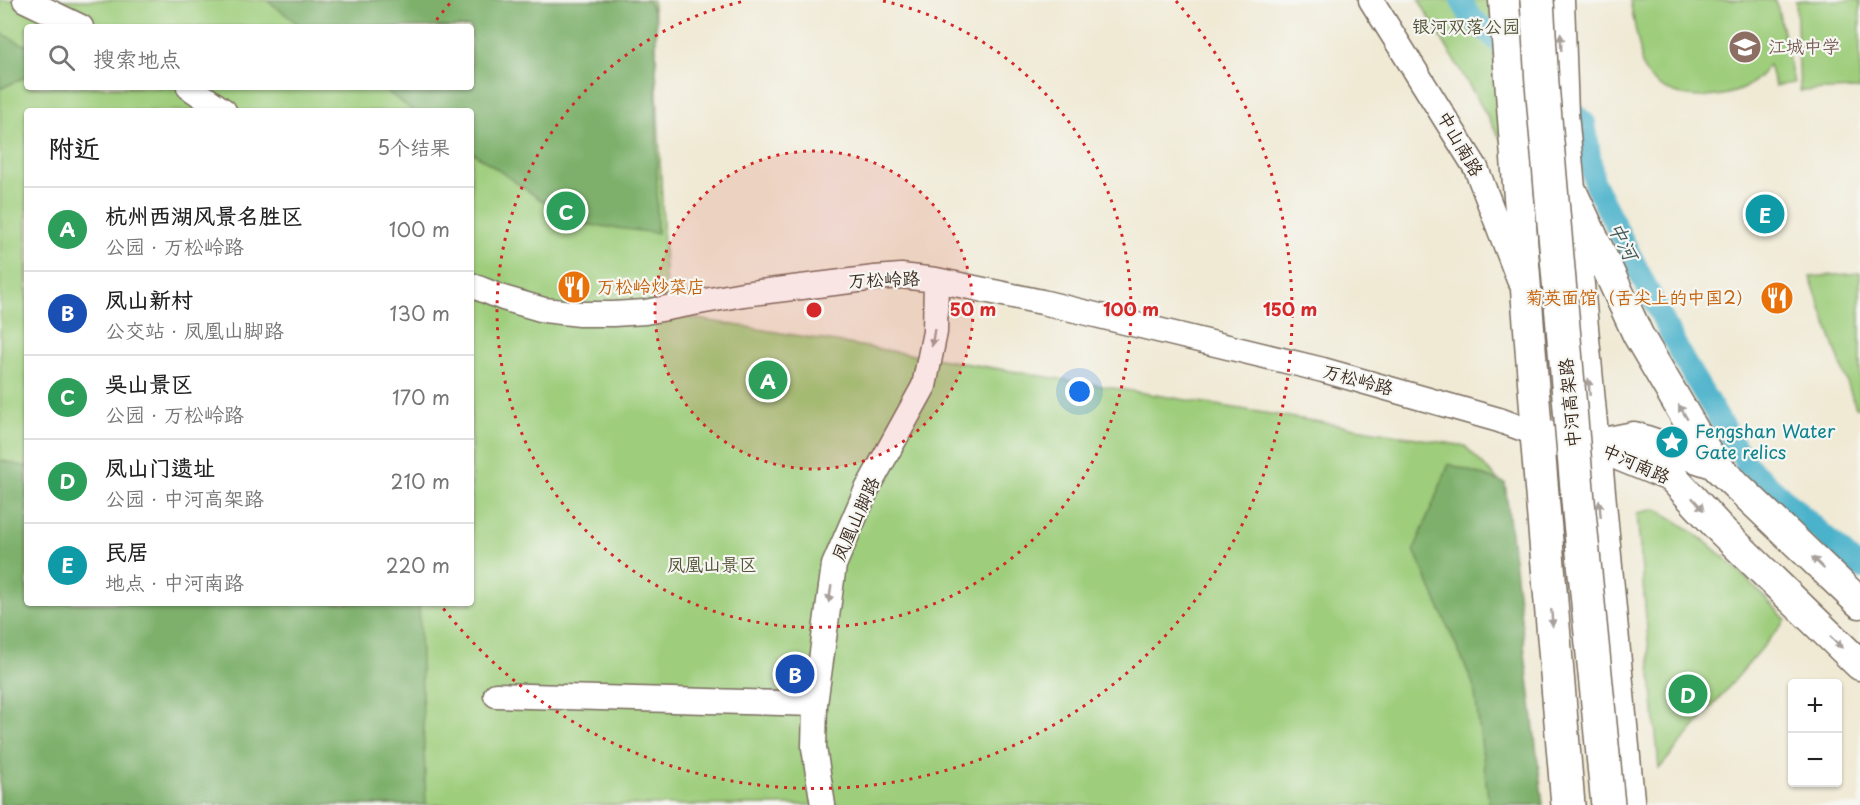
<!DOCTYPE html>
<html lang="zh">
<head>
<meta charset="utf-8">
<style>
  :root { --surface:#fff; --page:#f6f6f6; --text:#222; --muted:#767676; --line:#e0e0e0; --accent:#111827 }
  body { margin:0; font-family:"Playpen Sans","LXGW WenKai TC",sans-serif; background:var(--page); color:var(--text) }
  .controls { position:absolute; right:18px; bottom:18px; display:grid; overflow:hidden; border-radius:6px; box-shadow:0 2px 4px #0004 }
  .controls button { width:54px; height:54px; display:grid; place-items:center; padding:0; border:0; border-bottom:2px solid var(--line); background:var(--surface); color:var(--text); font:30px sans-serif }
  .you { position:absolute; left:1080px; top:392px; width:21px; height:21px; margin:-15px; border:4px solid #fff; border-radius:50%; background:#1a73e8; box-shadow:0 0 0 9px #1a73e833 }
  .badge { display:grid; place-items:center; width:39px; height:39px; border-radius:50%; background:var(--accent); color:#fff; font-size:20px; font-weight:700 }
  .pin { position:absolute; translate:-50% -50%; border:3px solid #fff; box-shadow:0 2px 6px #0006 }
  .list { margin:0; padding:0; list-style:none }
  h2 { display:flex; justify-content:space-between; align-items:center; height:78px; margin:0; padding:0 24px; font-size:26px }
  h2 small { font-size:20px; font-weight:400; color:var(--muted) }
  .list li { display:grid; grid-template-columns:39px 1fr auto; gap:18px; align-items:center; box-sizing:border-box; height:84px; padding:0 24px; border-top:2px solid var(--line) }
  .list b { display:block; font-size:22px; white-space:nowrap }
  .list p { margin:0; font-size:20px; white-space:nowrap; color:var(--muted) }
  .list em { font-size:20px; font-style:normal; color:var(--muted) }
  .icon { flex:none; width:33px; height:33px; fill:none; stroke:currentColor; stroke-width:2; stroke-linecap:round; stroke-linejoin:round }
  .map { position:relative; flex:none; width:1860px; height:805px; overflow:hidden }
  .search { position:absolute; background:var(--surface); box-shadow:0 2px 4px #0004; left:24px; top:24px; width:450px; height:66px; display:flex; align-items:center; gap:15px; box-sizing:border-box; padding:0 21px; border-radius:6px; color:var(--muted); font-size:22px }
  .panel { position:absolute; background:var(--surface); box-shadow:0 2px 4px #0004; left:24px; top:108px; width:450px; height:498px; border-radius:6px }
  .map>svg:first-child { display:block }
  .green { fill:#9ecd7c; stroke:#6c7c4d; stroke-width:1.5; fill-rule:evenodd }
  .forest { fill:#7eb06c; stroke:#5c6d45; stroke-width:1.5 }
  .lines { fill:none; stroke-linecap:round; stroke-linejoin:round }
  .canal { stroke:#4cb2cb; stroke-width:22 }
  .minor-casing { stroke:#7a6d5e; stroke-width:27 }
  .major-casing { stroke:#7a6d5e; stroke-width:33 }
  .highway-casing { stroke:#7a6d5e; stroke-width:36 }
  .minor { stroke:#fff; stroke-width:24 }
  .major { stroke:#fff; stroke-width:30 }
  .highway { stroke:#fff; stroke-width:33 }
  .highway-bridge-casing { stroke:#7a6d5e; stroke-width:36; stroke-linecap:butt }
  .highway-bridge { stroke:#fff; stroke-width:33 }
  .oneway { fill:#a79f9a }
  .ring { fill:none; stroke:#d62828; stroke-width:3; stroke-dasharray:3 6 }
  .labels { text-anchor:middle; stroke-width:4.5; stroke-linejoin:round; paint-order:stroke }
  .park-label { font-size:18px; fill:#545336; stroke:#f6f6f2 }
  .education-label { font-size:18px; fill:#785e54; stroke:#f6f6f2; text-anchor:start }
  .street-label { font-size:18px; fill:#3b2a1e; stroke:#f6f6f2 }
  .food-label { font-size:18px; fill:#c56008; stroke:#f6f6f2; text-anchor:start }
  .culture-label { font-size:18px; fill:#0d838f; stroke:#f6f6f2; text-anchor:start }
  .water-label { font-size:20px; font-style:italic; fill:#415a5b; stroke:#f6f6f2 }
  .centre { fill:#d62828; stroke:#f6f6f2; stroke-width:3 }
  .ring-label { font-size:18px; text-anchor:middle; font-weight:bold; fill:#d62828; stroke:#f6f6f2; stroke-width:4.5; stroke-linejoin:round; paint-order:stroke }
</style>
</head>
<body>
<div class="map">
<svg width="1860" height="805" viewBox="0 0 1860 805">
  <rect width="100%" height="100%" fill="#f6f6f2"/>
  <filter id="ink" filterUnits="userSpaceOnUse"><feTurbulence type="fractalNoise" baseFrequency=".0167" numOctaves="2"/><feDisplacementMap in="SourceGraphic" scale="12" xChannelSelector="R" yChannelSelector="G"/><feConvolveMatrix kernelMatrix="1 2 1 2 8 2 1 2 1" color-interpolation-filters="sRGB"/></filter>
  <filter id="wash" filterUnits="userSpaceOnUse"><feTurbulence type="fractalNoise" baseFrequency=".008" numOctaves="4" result="noise"/><feDisplacementMap in="SourceGraphic" scale="24" xChannelSelector="R" yChannelSelector="G"/><feGaussianBlur stdDeviation="1.35" result="paint"/><feColorMatrix in="noise" values="0 0 0 0 0 0 0 0 0 0 0 0 0 0 0 0 0 1.4 0 .05"/><feComposite in="paint" operator="in"/></filter>
  <g filter="url(#wash)">
    <rect width="100%" height="100%" fill="#f0ead5"/>
    <path class="green" d="M0,0H653L667,314L1465,446L1499,481L1534,805H0ZM27,27H471V87H27ZM27,111H471V603H27Z
      M1419,0H1490L1502,141L1426,12Z
      M1630,0H1776L1794,83L1775,86L1769,65C1763,73 1755,81 1746,87C1717,103 1660,102 1643,68C1641,63 1641,55 1640,50C1636,33 1633,17 1630,0Z
      M1860,0V89L1800,91L1796,1Z
      M1860,273V408H1856L1810,277Z
      M1656,509C1707,536 1747,578 1786,620L1659,769L1637,513Z"/>
    <path class="forest" d="M267,0H648L656,18L657,233L574,223L471,151V111H414L380,87H471V27H302Z
      M0,33L27,46V76L0,89Z
      M0,460L27,467V603H419L426,805H0Z
      M1449,464L1505,483L1543,805H1489L1474,686L1414,550Z"/>
    <g class="lines">
      <path class="canal" d="M1461,0L1469,15L1515,57
        M1556,96L1585,123L1594,183L1684,361L1746,464L1860,568"/>
    </g>
  </g>
  <g filter="url(#ink)">
    <g class="lines">
      <g class="minor-casing">
        <path id="minor" d="M25,0L81,27
          M1371,0L1476,168L1519,280
          M189,87L224,111
          M471,285L503,298L544,310L580,314H613L645,312L743,294L875,278L901,276L936,280L1042,302L1323,370L1499,420L1537,434
          M496,695L815,704
          M823,805L814,748L815,704L834,565L866,491L924,386L935,332L936,280"/>
      </g>
      <g class="major-casing">
        <path id="major" d="M1504,0L1537,434L1594,445L1634,437L1713,463
          M1559,0L1563,114L1594,445
          M1570,188L1638,335L1713,463L1860,603
          M1594,445L1672,477L1723,532L1860,665"/>
      </g>
      <g class="highway-casing">
        <path id="highway" d="M1537,434L1568,805
          M1594,445L1628,805"/>
      </g>
      <use href="#minor" class="minor"/>
      <use href="#major" class="major"/>
      <use href="#highway" class="highway"/>
      <g class="highway-bridge-casing">
        <path id="highway-bridge" d="M1537,0L1542,84L1579,512L1608,805"/>
      </g>
      <use href="#highway-bridge" class="highway-bridge"/>
    </g>
    <defs><path id="oneway-solid" d="M-6-.8H1V-3.2L6.5 0L1 3.2V.8H-6Z" transform="scale(1.5)"/></defs>
    <g class="oneway">
      <use href="#oneway-solid" transform="translate(1561 42) rotate(-92)"/>
      <use href="#oneway-solid" transform="translate(933 338) rotate(99)"/>
      <use href="#oneway-solid" transform="translate(1589 387) rotate(-95)"/>
      <use href="#oneway-solid" transform="translate(1683 412) rotate(-121)"/>
      <use href="#oneway-solid" transform="translate(1698 504) rotate(47)"/>
      <use href="#oneway-solid" transform="translate(1600 509) rotate(-95)"/>
      <use href="#oneway-solid" transform="translate(1818 563) rotate(-136)"/>
      <use href="#oneway-solid" transform="translate(830 594) rotate(99)"/>
      <use href="#oneway-solid" transform="translate(1552 618) rotate(85)"/>
      <use href="#oneway-solid" transform="translate(1836 642) rotate(44)"/>
    </g>
  </g>
  <circle cx="814" cy="310" r="159" fill="#d62828" fill-opacity=".12"/>
  <g class="ring">
    <circle cx="814" cy="310" r="159"/>
    <path d="M883 1A317 317 0 1 1 745 1"/>
    <path d="M431 27A476 476 0 0 1 452 1M1176 1A476 476 0 1 1 439 603"/>
  </g>
  <defs>
    <g id="school-disc" transform="scale(1.725)"><circle r="9.5" fill="#8d6e63" stroke="#f6f6f2"/><path d="M0-5L7-2L0 1L-7-2ZM-4 1L0 2.5L4 1V4Q0 6-4 4Z" fill="#fff"/></g>
    <g id="restaurant-disc" transform="scale(1.725)"><circle r="9.5" fill="#e8710a" stroke="#f6f6f2"/><path d="M-5-6h1v4h1v-4h1v4h1v-4h1v5L-1.5 .5V6h-2V.5L-5-1ZM5-6V6H3V1.5H1.5Q1.5-4 5-6Z" fill="#fff"/></g>
    <g id="sight-disc" transform="scale(1.725)"><circle r="9.5" fill="#0f9aa8" stroke="#f6f6f2"/><path d="M0-6L1.8-2.2L6-1.7L2.9 1.2L3.7 5.4L0 3.3L-3.7 5.4L-2.9 1.2L-6-1.7L-1.8-2.2Z" fill="#fff"/></g>
  </defs>
  <g fill-rule="evenodd">
    <use href="#school-disc" x="1745" y="47"/>
    <use href="#restaurant-disc" x="574" y="287"/>
    <use href="#restaurant-disc" x="1777" y="298"/>
    <use href="#sight-disc" x="1672" y="442"/>
  </g>
  <g class="labels">
    <g class="park-label">
      <text x="1466" y="33">银河双落公园</text>
      <text x="712" y="571">凤凰山景区</text>
    </g>
    <g class="education-label">
      <text x="1768" y="53">江城中学</text>
    </g>
    <g class="street-label">
      <text transform="translate(1460 144) rotate(60)" y="6">中山南路</text>
      <text transform="translate(884 280) rotate(-2)" y="6">万松岭路</text>
      <text transform="translate(1358 380) rotate(15)" y="6">万松岭路</text>
      <text transform="translate(1570 403) rotate(-95)" y="6">中河高架路</text>
      <text transform="translate(1636 464) rotate(24)" y="6">中河南路</text>
      <text transform="translate(856 519) rotate(-66)" y="6">凤凰山脚路</text>
    </g>
    <g class="food-label">
      <text x="597" y="293">万松岭炒菜店</text>
      <text x="1754" y="304" text-anchor="end">菊英面馆（舌尖上的中国2）</text>
    </g>
    <g class="culture-label">
      <text x="1695" y="438">Fengshan Water<tspan x="1695" dy="21">Gate relics</tspan></text>
    </g>
    <g class="water-label">
      <text transform="translate(1623 241) rotate(63)" y="7">中河</text>
    </g>
  </g>
  <circle cx="814" cy="310" r="9" class="centre"/>
  <g class="ring-label">
    <text x="973" y="316">50 m</text>
    <text x="1131" y="316">100 m</text>
    <text x="1290" y="316">150 m</text>
  </g>
</svg>
<div class="controls">
<button>+</button>
<button>−</button>
</div>
<div class="you"></div>
<div class="pin badge" style="left:768px;top:380px;background:#2e9e5b">A</div>
<div class="pin badge" style="left:795px;top:674px;background:#1a4fb4">B</div>
<div class="pin badge" style="left:566px;top:211px;background:#2e9e5b">C</div>
<div class="pin badge" style="left:1688px;top:694px;background:#2e9e5b">D</div>
<div class="pin badge" style="left:1765px;top:214px;background:#0f9aa8">E</div>
<div class="search"><svg class="icon" aria-label="search" viewBox="0 0 24 24"><circle cx="10" cy="10" r="6"/><path d="M15 15l6 6"/></svg>搜索地点</div>
<section class="panel">
<h2>附近<small>5个结果</small></h2>
<ul class="list">
<li><span class="badge" style="background:#2e9e5b">A</span><div><b>杭州西湖风景名胜区</b><p>公园 · 万松岭路</p></div><em>100 m</em></li>
<li><span class="badge" style="background:#1a4fb4">B</span><div><b>凤山新村</b><p>公交站 · 凤凰山脚路</p></div><em>130 m</em></li>
<li><span class="badge" style="background:#2e9e5b">C</span><div><b>吴山景区</b><p>公园 · 万松岭路</p></div><em>170 m</em></li>
<li><span class="badge" style="background:#2e9e5b">D</span><div><b>凤山门遗址</b><p>公园 · 中河高架路</p></div><em>210 m</em></li>
<li><span class="badge" style="background:#0f9aa8">E</span><div><b>民居</b><p>地点 · 中河南路</p></div><em>220 m</em></li>
</ul>
</section>
</div>
</body>
</html>
